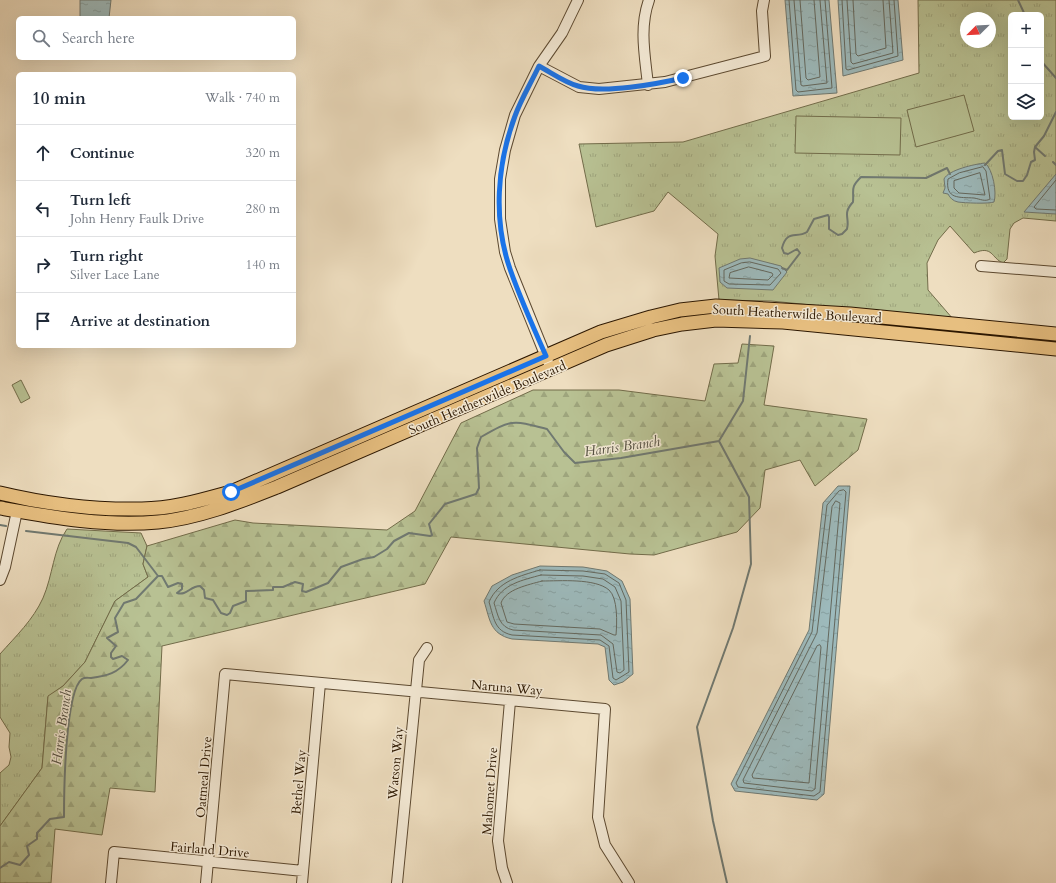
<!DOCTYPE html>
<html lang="en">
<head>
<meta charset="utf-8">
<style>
  :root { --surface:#fff; --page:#f6f6f7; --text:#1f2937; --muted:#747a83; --line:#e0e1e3 }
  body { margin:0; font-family:Cardo,serif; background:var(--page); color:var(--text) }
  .controls { position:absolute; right:12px; top:12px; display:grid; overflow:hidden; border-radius:6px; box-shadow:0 4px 16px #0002 }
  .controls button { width:36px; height:36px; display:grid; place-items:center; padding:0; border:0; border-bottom:1px solid var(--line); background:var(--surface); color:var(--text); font:20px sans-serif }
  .compass { position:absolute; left:960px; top:12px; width:36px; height:36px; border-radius:50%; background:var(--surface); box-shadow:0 4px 16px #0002; rotate:246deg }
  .stop { position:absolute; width:12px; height:12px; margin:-9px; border:3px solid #1a73e8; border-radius:50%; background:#fff }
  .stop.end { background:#1a73e8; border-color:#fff; box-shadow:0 1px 4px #0008 }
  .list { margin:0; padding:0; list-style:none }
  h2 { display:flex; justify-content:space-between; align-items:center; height:52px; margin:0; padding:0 16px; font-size:17px }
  h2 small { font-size:13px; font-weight:400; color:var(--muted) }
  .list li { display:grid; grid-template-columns:26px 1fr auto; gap:12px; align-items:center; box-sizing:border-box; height:56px; padding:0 16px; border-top:1px solid var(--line) }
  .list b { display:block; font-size:15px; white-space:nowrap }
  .list p { margin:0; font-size:13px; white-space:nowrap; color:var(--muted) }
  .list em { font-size:13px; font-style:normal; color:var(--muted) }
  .icon { flex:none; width:22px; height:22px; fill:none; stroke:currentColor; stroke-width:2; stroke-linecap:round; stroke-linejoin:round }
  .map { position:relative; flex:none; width:1056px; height:883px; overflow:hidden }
  .search { position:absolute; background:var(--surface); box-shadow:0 4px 16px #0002; left:16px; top:16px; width:280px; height:44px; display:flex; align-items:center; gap:10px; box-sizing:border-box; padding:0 14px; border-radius:6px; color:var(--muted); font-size:15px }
  .panel { position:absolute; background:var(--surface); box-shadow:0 4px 16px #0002; left:16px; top:72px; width:280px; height:276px; border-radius:6px }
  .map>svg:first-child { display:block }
  .grass { fill:url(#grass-tufts); stroke:#726c4a; fill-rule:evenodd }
  .forest { fill:url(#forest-firs); stroke:#726c4a }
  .pitch { fill:#b8c193; stroke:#726c4a }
  .water { fill:url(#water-ripples); stroke:#707971 }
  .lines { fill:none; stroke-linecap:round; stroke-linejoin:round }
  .shore { stroke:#64685e; stroke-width:1 }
  .stream { stroke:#707971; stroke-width:2 }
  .minor-casing { stroke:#5c4930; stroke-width:12 }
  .major-casing { stroke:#2c1700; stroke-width:15 }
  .minor { stroke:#f4ead6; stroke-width:10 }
  .major { stroke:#e7bf80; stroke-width:13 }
  .route { stroke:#1a73e8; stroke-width:5 }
  .labels { text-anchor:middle; stroke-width:3; stroke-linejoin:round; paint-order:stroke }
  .street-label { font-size:13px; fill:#2c1700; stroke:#f4ead6 }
  .water-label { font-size:14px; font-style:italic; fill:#545042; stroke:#f4ead6 }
</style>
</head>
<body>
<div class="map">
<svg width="1056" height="883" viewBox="0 0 1056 883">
  <defs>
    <pattern id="grass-tufts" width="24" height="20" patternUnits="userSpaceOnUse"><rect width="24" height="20" fill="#b8c193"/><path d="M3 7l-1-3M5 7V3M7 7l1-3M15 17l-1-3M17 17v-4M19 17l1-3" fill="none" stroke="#9ea57d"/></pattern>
    <pattern id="forest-firs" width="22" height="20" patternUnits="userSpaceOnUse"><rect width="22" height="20" fill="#b8c193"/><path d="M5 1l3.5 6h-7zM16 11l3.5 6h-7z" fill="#9ea57d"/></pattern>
    <pattern id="water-ripples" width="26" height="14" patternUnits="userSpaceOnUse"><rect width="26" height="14" fill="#9dbabc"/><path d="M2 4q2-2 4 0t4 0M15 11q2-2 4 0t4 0" fill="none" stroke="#879fa0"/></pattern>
  </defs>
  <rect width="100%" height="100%" fill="#eedec0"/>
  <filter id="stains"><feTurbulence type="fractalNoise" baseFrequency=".005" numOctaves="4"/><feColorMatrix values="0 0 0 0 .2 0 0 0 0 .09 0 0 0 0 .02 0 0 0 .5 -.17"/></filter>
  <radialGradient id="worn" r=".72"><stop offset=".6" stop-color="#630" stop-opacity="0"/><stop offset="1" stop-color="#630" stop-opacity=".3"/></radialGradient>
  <path class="grass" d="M918,0H1056V221L1023,218L1014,223L1010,229L1007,259L1003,263C991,258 993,245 974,253L950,226L938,240L927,263L928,290L953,319L771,301L719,300L715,256L718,234L668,192L654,211L596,227L579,144L683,142L919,73ZM1011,15H1041V117H1011ZM966,18H990V42H966Z
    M67,529L141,533L147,546L143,564L148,577L115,601L85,662L63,686L48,697L42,768L0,826V773L9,765L11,757L9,747L10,733L0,717V654C16,636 33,620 43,598C53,575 53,549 67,529Z"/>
  <path class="forest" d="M742,344L774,346L764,405L867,419L858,450L815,486L800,460L765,470L760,508L737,532L654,555L630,554L451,537L425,584L162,646L155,792L110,788L102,835L55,829L51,883H0V826L42,768L48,696L63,686L85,662L115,601L148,577L143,564L147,546L235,520L253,523L387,530L415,511L461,423L533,390H619L705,401L714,364L738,363Z"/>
  <path class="pitch" d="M964,95L974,131L916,147L907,110Z
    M796,116L901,118L900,155L795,153Z
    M21,380L30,398L21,403L12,385Z"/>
  <path class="water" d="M80,0H111L109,18H80Z
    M785,0H829L837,93L793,96Z
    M838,0H898L903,60L843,76Z
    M985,163C993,169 997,193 994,202C989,204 964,203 958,202C953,201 950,198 948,194L943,193L945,188L944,179C948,170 975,164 985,163Z
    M1056,174V214L1024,212Z
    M750,258L781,266L787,272L773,290L727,288L720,282L719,268L740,259Z
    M838,486H850L824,794L817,800L735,791L731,784L809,630L823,503Z
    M540,566L583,567L607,571L622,581L630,599L633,674L623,682L614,685L609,680L605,647L598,644L512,639C490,634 490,620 484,601L492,586L512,575Z"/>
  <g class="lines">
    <path class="shore" d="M789,0L796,90L798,92L832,88L825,0
      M794,0L801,85L803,86L827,83L820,0
      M800,0L806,78L808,80L820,77L814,0
      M842,0L846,69L848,70L898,56L894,0
      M847,0L851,62L853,64L893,53L889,0
      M853,0L856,54L858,56L886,48L883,0
      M983,167L986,171L990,199C985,202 980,199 974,198C960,197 945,200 948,179L959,173Z
      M980,173L985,195L959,193L954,188V181Z
      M1056,180L1034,207L1036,209L1056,210
      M750,262L778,269L781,273L770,285L729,284L724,281V270L741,263Z
      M749,267L772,273L773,275L768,280L729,278L730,273Z
      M844,490L846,492L820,792L814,796L738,787L736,783L812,632L827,505L839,491Z
      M836,501L840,503L815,789L812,791L744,783L743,780L817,633L832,507Z
      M540,570L583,571L605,574L619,583L626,600L629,672L616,680L613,678L609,646L600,640L512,635C494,631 494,618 489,602C498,581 520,576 540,570Z
      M541,575L583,576L603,579L615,587L621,601L624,670L620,673L617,672L613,644L601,635L513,630C499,627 498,615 494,603C502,584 523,580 541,575Z
      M542,581C560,581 595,578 609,590C618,598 617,623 616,635H614L600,629L514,624L507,622L501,603C506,589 528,585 542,581Z
      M820,645L821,647L809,783L753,778L752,775L817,646Z"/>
    <path class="stream" d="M1018,0L1025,15
      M1041,61L1056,78
      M1035,147L1045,156
      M1053,162L1056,165
      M985,165L998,151L1002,150L1005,174L1017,181H1023L1027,175L1031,162L1035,160L1034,152L1035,147L1044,136L1056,112
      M782,268L787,270L800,253L797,249L788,254L784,253L782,248C787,229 796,239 807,232L814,219L828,215L829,217V229L838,235L842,234L847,229C850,217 842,214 853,202C854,189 850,188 861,177L926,178L947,168L950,174
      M719,441L749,497L751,564L733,628L697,727L713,821L727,883
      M719,441L743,401L750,336
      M0,525L6,526
      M26,531L128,543L136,547L158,576
      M0,868L9,862L20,865L29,855L27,846L37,839V833L50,819L64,817C64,793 65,691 82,679C85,677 88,678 91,678C107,676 118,673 128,660L122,656L113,659L111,657V653L116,646L107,638L118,632L115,618L124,603L136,599L158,576H162L168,587L178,583L182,584V589L177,593C187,596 190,586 200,586L204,590L205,598L213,600L221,613L227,615L230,613L233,606L246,601V591L273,590V587H283L295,582L303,584L302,591L306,592L328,583L341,567L363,559L374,557L387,549L394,541L409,533L430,536L432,535L429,524L445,504L476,494L479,488L477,448L481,437C512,419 513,420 547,429L564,452L575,463L621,458L719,441"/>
    <g class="minor-casing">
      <path id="minor" d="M539,66L579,87L599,89L665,82L765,56L762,11L764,0
        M648,85C645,56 639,28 649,0
        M981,266L1056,272
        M548,362L510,268L505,252L500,219V179L505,150L515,115L539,66L562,33L578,0
        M0,580L5,567L17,511
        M111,883L114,852L303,871
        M206,883L225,674L605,709L598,817L605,845L629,883
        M302,883L320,683
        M397,883L419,660L427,648
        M507,883L502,868L498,841L510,701"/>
    </g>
    <g class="major-casing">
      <path id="major" d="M0,493C46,504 94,510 142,509C172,509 202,500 231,492L601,332L651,317L680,310L716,306L850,314L1056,334
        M0,508C51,517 105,527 158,522C199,518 239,502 277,487L606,345L653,330L682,324L716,320L783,322L1056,349"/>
    </g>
    <use href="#minor" class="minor"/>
    <use href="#major" class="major"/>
  </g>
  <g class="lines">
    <path class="route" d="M231,492L546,356C533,327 520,298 510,269C493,220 497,164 515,116C521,99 531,83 539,66C552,73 564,82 578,86C603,94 657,84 683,78"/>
  </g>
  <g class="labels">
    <g class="street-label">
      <text transform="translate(797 313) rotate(3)" y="5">South Heatherwilde Boulevard</text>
      <text transform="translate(487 397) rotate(-23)" y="5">South Heatherwilde Boulevard</text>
      <text transform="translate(507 687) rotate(5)" y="5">Naruna Way</text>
      <text transform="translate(395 763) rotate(-85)" y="5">Watson Way</text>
      <text transform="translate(203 777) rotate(-85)" y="5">Oatmeal Drive</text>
      <text transform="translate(298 782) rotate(-85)" y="5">Bethel Way</text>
      <text transform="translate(489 791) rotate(-86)" y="5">Mahomet Drive</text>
      <text transform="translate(210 849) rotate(5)" y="5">Fairland Drive</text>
    </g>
    <g class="water-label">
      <text transform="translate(622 446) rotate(-8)" y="5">Harris Branch</text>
      <text transform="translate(61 727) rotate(-82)" y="5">Harris Branch</text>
    </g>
  </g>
  <rect width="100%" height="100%" filter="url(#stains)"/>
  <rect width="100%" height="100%" fill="url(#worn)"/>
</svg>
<div class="controls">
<button>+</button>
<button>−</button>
<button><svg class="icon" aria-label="layers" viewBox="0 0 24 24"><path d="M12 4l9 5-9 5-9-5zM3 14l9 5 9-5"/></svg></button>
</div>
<svg class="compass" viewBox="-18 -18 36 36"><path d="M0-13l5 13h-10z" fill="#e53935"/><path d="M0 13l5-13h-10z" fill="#747a83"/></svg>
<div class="stop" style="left:231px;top:492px"></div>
<div class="stop end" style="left:683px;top:78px"></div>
<div class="search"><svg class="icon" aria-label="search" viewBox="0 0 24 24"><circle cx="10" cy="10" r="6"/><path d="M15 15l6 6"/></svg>Search here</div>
<section class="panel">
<h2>10 min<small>Walk · 740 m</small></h2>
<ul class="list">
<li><svg class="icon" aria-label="ahead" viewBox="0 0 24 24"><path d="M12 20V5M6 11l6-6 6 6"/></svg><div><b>Continue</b></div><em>320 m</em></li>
<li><svg class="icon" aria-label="left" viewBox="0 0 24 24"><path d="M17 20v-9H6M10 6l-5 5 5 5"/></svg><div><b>Turn left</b><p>John Henry Faulk Drive</p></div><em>280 m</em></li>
<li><svg class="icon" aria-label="right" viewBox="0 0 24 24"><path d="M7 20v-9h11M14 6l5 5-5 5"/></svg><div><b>Turn right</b><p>Silver Lace Lane</p></div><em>140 m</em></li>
<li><svg class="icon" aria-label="arrive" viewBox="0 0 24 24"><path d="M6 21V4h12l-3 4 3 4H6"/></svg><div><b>Arrive at destination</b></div></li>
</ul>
</section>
</div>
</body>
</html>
